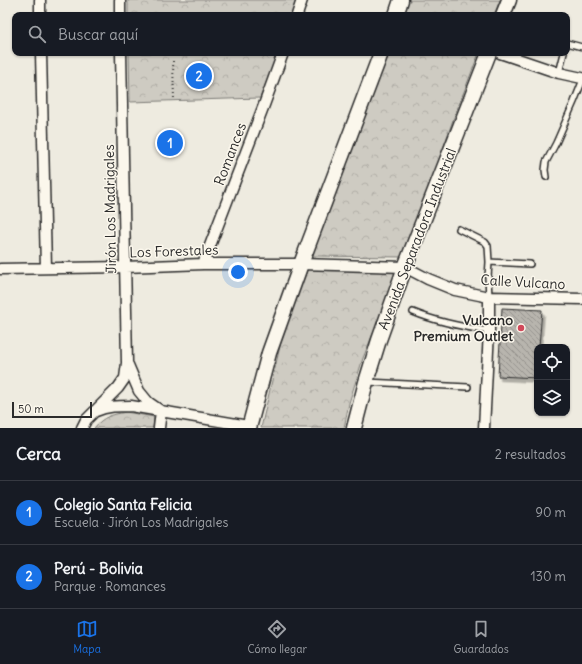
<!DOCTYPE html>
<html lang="es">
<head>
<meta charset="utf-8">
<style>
  :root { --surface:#171b24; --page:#20242c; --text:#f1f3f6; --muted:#9ea1a6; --line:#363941; --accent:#1a73e8 }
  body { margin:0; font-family:Delius,sans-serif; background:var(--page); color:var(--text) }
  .controls { position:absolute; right:12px; bottom:12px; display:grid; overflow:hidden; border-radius:8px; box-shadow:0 1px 3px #0004 }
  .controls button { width:36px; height:36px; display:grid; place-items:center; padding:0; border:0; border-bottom:1px solid var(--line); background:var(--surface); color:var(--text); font:20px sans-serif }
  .scale { position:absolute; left:12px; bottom:10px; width:80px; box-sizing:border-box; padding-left:4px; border:2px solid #2b2b2b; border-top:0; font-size:11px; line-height:14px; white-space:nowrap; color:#2b2b2b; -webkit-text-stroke:3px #fbf7ec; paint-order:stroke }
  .you { position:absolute; left:238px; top:272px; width:14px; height:14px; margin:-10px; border:3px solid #fff; border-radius:50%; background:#1a73e8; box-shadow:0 0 0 6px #1a73e833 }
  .badge { display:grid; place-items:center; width:26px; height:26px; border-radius:50%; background:var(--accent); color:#fff; font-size:13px; font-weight:700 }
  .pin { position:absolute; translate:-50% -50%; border:2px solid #fff; box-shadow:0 1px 4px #0006 }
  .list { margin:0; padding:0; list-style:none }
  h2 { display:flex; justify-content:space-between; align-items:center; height:52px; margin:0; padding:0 16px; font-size:17px }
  h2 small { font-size:13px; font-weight:400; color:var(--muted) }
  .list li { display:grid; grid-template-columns:26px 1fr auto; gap:12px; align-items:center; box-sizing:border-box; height:64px; padding:0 16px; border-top:1px solid var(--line) }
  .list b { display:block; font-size:15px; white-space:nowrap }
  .list p { margin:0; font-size:13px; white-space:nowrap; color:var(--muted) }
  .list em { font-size:13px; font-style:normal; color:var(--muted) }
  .icon { flex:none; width:22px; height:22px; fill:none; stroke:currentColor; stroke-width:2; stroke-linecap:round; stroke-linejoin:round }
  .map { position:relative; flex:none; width:582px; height:428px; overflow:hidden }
  .search { position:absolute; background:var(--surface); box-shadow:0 1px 3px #0004; left:12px; right:12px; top:12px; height:44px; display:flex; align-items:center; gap:10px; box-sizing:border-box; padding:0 14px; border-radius:8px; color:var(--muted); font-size:15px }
  .sheet { height:180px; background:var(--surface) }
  nav { display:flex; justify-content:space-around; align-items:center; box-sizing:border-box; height:56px; border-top:1px solid var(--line); background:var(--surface); font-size:11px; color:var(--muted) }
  nav a { display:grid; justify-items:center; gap:2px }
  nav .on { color:var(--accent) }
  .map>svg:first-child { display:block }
  .forest { fill:url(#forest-crowns); stroke:#7c7b76 }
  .building { fill:url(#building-back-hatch); stroke:#2b2b2b; filter:url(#shadow) }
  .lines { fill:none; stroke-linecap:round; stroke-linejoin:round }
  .service-casing { stroke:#2b2b2b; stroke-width:8 }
  .minor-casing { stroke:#2b2b2b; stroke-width:13 }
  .secondary-casing { stroke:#2b2b2b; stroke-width:17 }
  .path { stroke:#2b2b2b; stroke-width:2; stroke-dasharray:1 3; stroke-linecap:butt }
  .service { stroke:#fbf7ec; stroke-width:5 }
  .minor { stroke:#fbf7ec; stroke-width:10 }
  .secondary { stroke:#fbf7ec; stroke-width:14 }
  .poi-dot { fill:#d1495b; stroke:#fbf7ec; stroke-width:1.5 }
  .labels { text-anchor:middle; stroke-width:3; stroke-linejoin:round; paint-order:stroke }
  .street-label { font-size:14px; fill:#2b2b2b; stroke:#fbf7ec }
  .poi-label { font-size:14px; font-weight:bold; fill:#2b2b2b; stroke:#fbf7ec; text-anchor:end }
</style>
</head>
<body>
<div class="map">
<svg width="582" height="428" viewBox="0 0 582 428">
  <defs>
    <pattern id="forest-crowns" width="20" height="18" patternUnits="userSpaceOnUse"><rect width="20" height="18" fill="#cecbc2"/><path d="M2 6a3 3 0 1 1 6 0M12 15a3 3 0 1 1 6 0" fill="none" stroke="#b1aea7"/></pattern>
    <pattern id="building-back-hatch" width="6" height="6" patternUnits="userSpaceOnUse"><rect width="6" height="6" fill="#b8b5ae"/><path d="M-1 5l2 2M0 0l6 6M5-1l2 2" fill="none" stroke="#96938e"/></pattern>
    <filter id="shadow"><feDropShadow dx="2.5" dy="4.5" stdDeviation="0" flood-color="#0004"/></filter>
  </defs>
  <rect width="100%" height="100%" fill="#eeebe0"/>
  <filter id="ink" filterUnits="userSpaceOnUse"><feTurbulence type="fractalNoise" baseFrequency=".025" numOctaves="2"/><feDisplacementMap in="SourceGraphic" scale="8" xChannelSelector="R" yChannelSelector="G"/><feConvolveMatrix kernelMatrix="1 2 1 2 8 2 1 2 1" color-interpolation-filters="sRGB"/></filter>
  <g filter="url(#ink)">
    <path class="forest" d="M128,0H298L292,15H128Z
      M408,0H500L494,15H403Z
      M129,53H278L260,98L130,102Z
      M389,53H479L453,120L405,257L312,256Z
      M306,269L399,271L363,358L349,403L344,428H261L281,342Z
      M126,412L154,417L153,428H94C104,416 111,415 126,412Z"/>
    <path class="building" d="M502,308L542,310L539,347H537V378L498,376Z"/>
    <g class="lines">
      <g class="service-casing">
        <path id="service" d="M567,43L582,47
          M559,73L564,53
          M546,177L545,170L546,162L556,143L574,102L582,82
          M459,229L485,242L488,246L489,262L488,277L489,297
          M489,262L530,264
          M413,312C437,322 463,327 489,331
          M367,382L468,387"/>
      </g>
      <g class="minor-casing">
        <path id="minor" d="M40,0V15
          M120,0V15
          M297,15L302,0
          M41,53L46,268
          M500,53L559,73L582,78
          M203,264L264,105L283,53
          M0,269L125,267L203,264H301L405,267L428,279L455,290L489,297L582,299
          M128,365L139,391L148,402L161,411L159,428
          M96,411C107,406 118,406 131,406L249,426
          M82,428L86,420L118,388L125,378L127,363L121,53
          M484,428L489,331V297"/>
      </g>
      <g class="secondary-casing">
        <path id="secondary" d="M396,15L401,0
          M503,15L509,0
          M249,428L269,353L301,264L381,53
          M354,428L366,382L379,340L405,267L489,53"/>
      </g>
      <path class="path" d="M173,61L174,100"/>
      <use href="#service" class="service"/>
      <use href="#minor" class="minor"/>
      <use href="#secondary" class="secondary"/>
    </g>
  </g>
  <circle class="poi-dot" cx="521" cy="328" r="4"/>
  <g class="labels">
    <g class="street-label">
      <text transform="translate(230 154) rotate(-69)" y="5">Romances</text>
      <text transform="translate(110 209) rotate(-91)" y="5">Jirón Los Madrigales</text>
      <text transform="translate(417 239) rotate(-69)" y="5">Avenida Separadora Industrial</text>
      <text transform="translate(174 251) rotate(-2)" y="5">Los Forestales</text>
      <text transform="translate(523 282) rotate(3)" y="5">Calle Vulcano</text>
    </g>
    <g class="poi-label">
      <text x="513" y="325">Vulcano<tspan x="513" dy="16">Premium Outlet</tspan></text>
    </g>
  </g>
</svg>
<div class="controls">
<button><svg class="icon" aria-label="locate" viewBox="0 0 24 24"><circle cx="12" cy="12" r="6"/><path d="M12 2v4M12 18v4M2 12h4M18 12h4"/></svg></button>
<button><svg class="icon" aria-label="layers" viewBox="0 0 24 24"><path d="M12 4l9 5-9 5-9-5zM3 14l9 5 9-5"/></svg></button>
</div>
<div class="scale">50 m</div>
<div class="you"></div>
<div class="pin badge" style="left:170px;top:143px">1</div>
<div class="pin badge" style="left:199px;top:76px">2</div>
<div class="search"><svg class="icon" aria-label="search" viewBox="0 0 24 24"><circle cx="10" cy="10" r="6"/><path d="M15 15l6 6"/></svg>Buscar aquí</div>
</div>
<section class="sheet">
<h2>Cerca<small>2 resultados</small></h2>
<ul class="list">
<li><span class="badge">1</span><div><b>Colegio Santa Felicia</b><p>Escuela · Jirón Los Madrigales</p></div><em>90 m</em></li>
<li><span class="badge">2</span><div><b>Perú - Bolivia</b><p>Parque · Romances</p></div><em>130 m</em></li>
</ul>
</section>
<nav>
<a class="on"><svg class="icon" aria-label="map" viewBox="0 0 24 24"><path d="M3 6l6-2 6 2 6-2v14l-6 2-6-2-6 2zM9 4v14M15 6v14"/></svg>Mapa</a>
<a><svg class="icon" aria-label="directions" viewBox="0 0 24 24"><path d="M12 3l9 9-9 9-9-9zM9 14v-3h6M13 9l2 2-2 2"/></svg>Cómo llegar</a>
<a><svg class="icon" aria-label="saved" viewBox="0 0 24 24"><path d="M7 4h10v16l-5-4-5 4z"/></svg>Guardados</a>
</nav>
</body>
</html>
